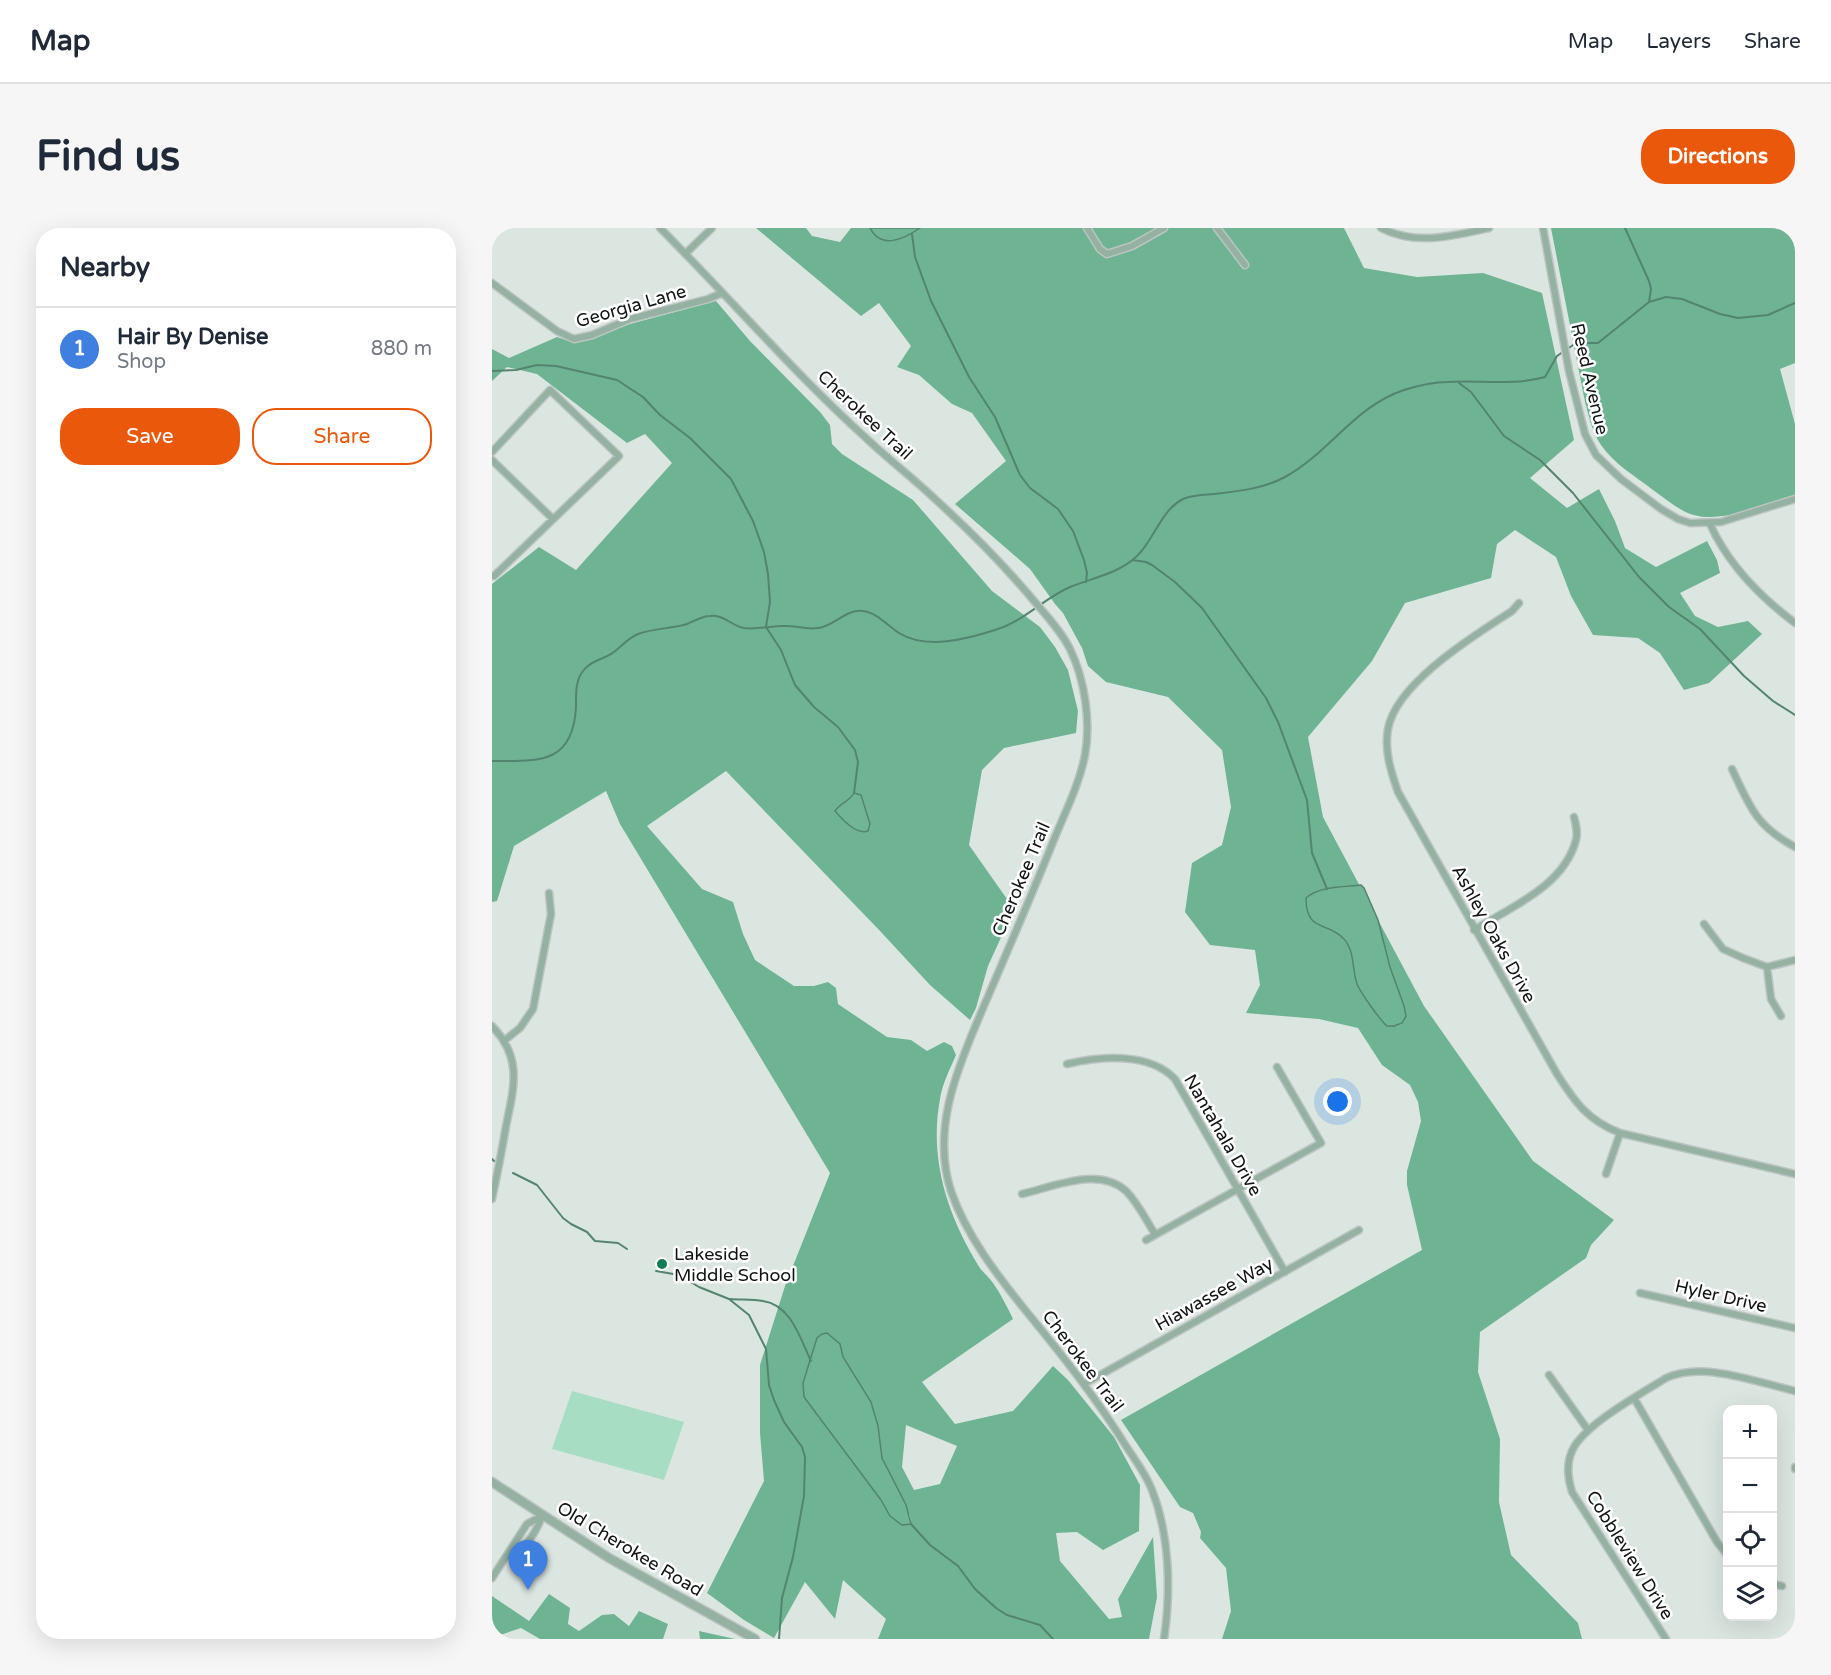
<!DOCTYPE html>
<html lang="en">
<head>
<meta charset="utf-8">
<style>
  :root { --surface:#fff; --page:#f6f6f7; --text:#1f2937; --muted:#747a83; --line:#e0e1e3; --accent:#ea580c }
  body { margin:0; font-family:"Varela Round",sans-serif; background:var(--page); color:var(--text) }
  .controls { position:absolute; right:18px; bottom:18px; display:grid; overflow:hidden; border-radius:12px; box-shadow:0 6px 24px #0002 }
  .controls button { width:54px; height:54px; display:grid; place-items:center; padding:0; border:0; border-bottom:2px solid var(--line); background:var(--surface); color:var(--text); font:30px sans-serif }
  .you { position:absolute; left:846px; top:874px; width:21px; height:21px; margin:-15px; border:4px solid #fff; border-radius:50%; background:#1a73e8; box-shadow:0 0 0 9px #1a73e833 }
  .badge { display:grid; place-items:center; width:39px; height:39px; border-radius:50%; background:var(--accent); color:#fff; font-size:20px; font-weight:700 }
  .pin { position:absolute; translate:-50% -50px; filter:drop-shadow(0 2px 3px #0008) }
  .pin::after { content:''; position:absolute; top:32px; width:21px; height:18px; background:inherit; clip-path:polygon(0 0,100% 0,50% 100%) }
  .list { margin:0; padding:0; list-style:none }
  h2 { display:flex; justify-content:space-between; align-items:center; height:78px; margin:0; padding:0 24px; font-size:26px }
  h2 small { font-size:20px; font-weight:400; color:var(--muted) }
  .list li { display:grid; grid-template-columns:39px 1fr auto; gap:18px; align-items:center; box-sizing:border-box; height:84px; padding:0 24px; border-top:2px solid var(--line) }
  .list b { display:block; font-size:22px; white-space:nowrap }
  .list p { margin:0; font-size:20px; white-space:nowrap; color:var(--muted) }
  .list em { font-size:20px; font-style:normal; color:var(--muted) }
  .actions { display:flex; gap:12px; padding:18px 24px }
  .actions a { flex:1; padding:14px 0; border:2px solid var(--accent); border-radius:24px; text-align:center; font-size:21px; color:var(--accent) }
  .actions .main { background:var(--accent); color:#fff }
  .icon { flex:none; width:33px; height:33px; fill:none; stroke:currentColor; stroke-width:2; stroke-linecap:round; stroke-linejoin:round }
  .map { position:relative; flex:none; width:1303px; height:1411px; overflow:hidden; border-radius:24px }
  header { display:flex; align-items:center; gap:36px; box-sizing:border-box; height:84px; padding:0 30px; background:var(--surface); border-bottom:2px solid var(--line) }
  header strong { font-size:28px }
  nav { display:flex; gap:33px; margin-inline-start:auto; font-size:21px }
  .intro { display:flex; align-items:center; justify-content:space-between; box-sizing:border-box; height:144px; padding:0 36px }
  h1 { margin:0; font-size:42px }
  .button { padding:15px 27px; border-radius:24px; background:var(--accent); color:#fff; font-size:21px; font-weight:700 }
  main { display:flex; gap:36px; padding:0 36px }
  aside { flex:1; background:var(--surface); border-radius:24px; box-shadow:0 6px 24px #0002 }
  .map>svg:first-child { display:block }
  .green { fill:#a7ddc2 }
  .forest { fill:#6eb493; fill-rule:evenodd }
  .water { fill:#70b695; stroke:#53856e; stroke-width:1.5 }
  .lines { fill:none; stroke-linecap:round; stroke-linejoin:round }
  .stream { stroke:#53856e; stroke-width:2 }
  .minor-casing { stroke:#bbc4c0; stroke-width:9 }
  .tertiary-casing { stroke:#bbc4c0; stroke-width:11 }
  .minor { stroke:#94b1a2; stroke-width:6 }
  .tertiary { stroke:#94b1a2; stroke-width:8 }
  .poi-dot { fill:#117c56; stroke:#fff; stroke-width:2 }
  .labels { text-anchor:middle; stroke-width:5; stroke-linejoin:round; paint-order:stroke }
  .street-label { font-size:18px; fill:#101412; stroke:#fff }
  .poi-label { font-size:18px; fill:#101412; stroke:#fff; text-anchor:start }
</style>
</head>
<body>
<header>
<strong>Map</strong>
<nav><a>Map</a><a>Layers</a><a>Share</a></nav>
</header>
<div class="intro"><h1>Find us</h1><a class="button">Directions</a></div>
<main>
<aside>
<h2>Nearby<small></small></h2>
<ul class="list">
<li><span class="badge" style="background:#3f7fe0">1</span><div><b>Hair By Denise</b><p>Shop</p></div><em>880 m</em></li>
</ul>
<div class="actions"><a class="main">Save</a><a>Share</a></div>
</aside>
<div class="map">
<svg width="1303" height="1411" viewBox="0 0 1303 1411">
  <rect width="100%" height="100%" fill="#dce6e1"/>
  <path class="green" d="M80,1163L192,1194L172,1252L60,1221Z"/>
  <path class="forest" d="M264,0H314L320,8L348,14L359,0H852L872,40L925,49L991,45L1050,65L1082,212L1038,250L1075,280L1107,261L1123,293L1133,320L1164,339L1215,313L1225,332L1228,345L1188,365L1203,388L1226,399L1256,393L1270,406L1217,455L1192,462L1168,425L1146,410L1101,407L1079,368L1064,329L1023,302L1005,316L999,350L913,375L880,433L816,509L831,589L932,778L1041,933L1122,992L1099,1017L1094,1030L988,1104L986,1144L1008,1211L1007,1274L1019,1327L1086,1395L1090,1411H730L739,1383L734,1340L708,1310L709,1304L701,1285L688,1279L629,1192L930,1022L915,957V943L929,893L926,874L918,857L890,837L866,800L827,791L754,785L768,757L763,722L718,717L693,684L700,635L730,617L739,579L730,522L676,469L614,454L596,438L590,420L571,385L563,376L538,341L463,276L514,233L480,185L460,176L427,147L405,139L419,118L387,75L369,88Z
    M1059,0H1303V135L1288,141L1303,196V267C1275,276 1243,290 1214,289C1192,288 1178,274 1161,262C1143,248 1122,236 1109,217C1100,204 1097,188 1093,174Z
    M224,73L258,113L328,184L338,197L340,216L350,226L421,272L500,363L548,399L563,419L576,442L586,483L584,505L512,520L490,542L477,617L522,681L496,738L484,780L478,792L438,757L389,704L234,543L155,598L210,661L241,674L251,706L263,732L302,758H322L336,754L344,760L346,776L395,809L419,812L435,823L452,814L460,818L464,827C458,841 450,856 448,871C437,931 455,986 486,1037C490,1044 497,1049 501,1055C509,1066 515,1079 521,1091L430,1154L463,1196L521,1183L561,1138L576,1152L622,1209L648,1257L647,1303L611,1322L585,1304L564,1305L568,1333L617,1391L630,1389L626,1371L661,1309L665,1369L657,1411H386L394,1391L351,1352L343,1391L313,1354L282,1410L252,1392L215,1365L272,1253L268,1205V1137L293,1058L338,945L128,596L114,563L22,618L5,673L0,674V356L47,319L84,342L180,235L153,206L135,215L45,146L15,139L0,153V121L17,130L65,109L80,114L90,113L138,96ZM325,1110L348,1116L351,1129L379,1174L386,1198L390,1230L418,1288L419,1296L398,1288L389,1272L312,1168L311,1155ZM414,1197L465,1218L448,1256L422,1262L410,1239Z
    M57,1366L78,1380L76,1396L87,1403L110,1387L122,1386L137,1398L147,1383L176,1396L171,1411H48L29,1400L2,1409L0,1405V1368L37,1393Z
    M207,1403L243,1411H208Z"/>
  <path class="water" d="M378,0H428C412,11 389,22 378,0Z
    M362,565L369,567L378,596L376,603C364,607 350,591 343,583C348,575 358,573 362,565Z
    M869,657L872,660L886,692L898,739L912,778L914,788L910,795L902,798H895C887,791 869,765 865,756C860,742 863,723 852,711C836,693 814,705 814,670C828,658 852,659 869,657Z
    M335,1105L348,1116L351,1129L379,1174L386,1198L390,1230L414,1277L419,1296L410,1297L398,1288L389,1272L312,1169L311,1155L325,1110L330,1106Z"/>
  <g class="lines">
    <path class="stream" d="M1133,0L1157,53L1159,61L1157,74
      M420,6L423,29L439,73L477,149L503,189L528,247L538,260L566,281L581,303L592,332L595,345L594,354
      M0,143L24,142L45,137L64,138L125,152L151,169L168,187L198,210L239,251L261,293L272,324L276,346L278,374L274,399L289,422L303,457L322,479L346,499L363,522L366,534L362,565
      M967,155L979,164L1012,208L1048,232L1081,265L1147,349L1177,379L1208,401L1252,448L1281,473L1303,487
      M641,332L654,334L660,337L683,354L710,380L774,470L786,494L815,572L820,625L835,661
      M0,533C46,533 81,537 84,479C84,468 83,453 91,443C99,432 111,432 122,424C130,418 136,410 146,406C162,400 179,401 195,396C202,393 210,388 218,388C231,386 240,398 252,400C267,402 281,397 295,398C306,398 315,402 326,400C343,398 353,381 371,383C384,384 396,398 407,405C434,422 475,411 503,402C533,393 552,370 578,359C600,350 628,345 645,328C662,312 669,282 691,271C700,267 712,267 722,266C746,263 771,261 793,249C837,225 863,178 912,162C925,158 941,154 955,154C988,152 1020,158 1053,149L1065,128L1084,115H1106L1157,74L1174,69L1190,71L1228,86L1246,90L1276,87L1303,75
      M0,931L2,933
      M21,945L45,957L71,990L79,996L95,1004L103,1013L126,1015L135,1021
      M164,1043L187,1047L207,1059L237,1071L257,1087L274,1121L277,1157L282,1172L292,1194L310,1219L313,1229L312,1268L301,1329L290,1370L287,1411
      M238,1071C249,1072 260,1071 271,1073C299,1077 308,1110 319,1133
      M419,1296L438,1317L466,1338L483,1361L504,1380L515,1387L548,1397L561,1411"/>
    <g class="minor-casing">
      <path id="minor" d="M168,0C237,69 301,144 374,210C396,231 421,250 443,271C476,301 508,333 537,367C551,384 568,401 578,421C593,452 599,494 593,527C587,558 572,586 561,614C537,674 511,733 486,792C463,846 440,904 459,963C474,1007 505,1047 534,1083C570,1127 605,1171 634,1218C643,1232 654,1246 660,1262C678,1308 679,1363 672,1411
        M595,0L608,21L615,26L640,18L672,0
        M725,0L753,37
        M889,0C924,18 961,8 997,0
        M1051,0L1077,143L1093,206L1104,227L1129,251L1169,281L1186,291L1198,295L1229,294L1303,271
        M193,26L220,0
        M0,55L65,103L82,111L100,107L138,91L216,71L230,65
        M0,224L58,162L127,228L2,348H0
        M0,232L61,291
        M1218,296C1236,336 1267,368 1303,395
        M1027,375L1020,383C983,407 904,455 896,501C892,522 899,544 906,564L1065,846C1083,874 1095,892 1128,905L1303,946
        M1240,541C1258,579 1264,598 1303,619
        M1212,696L1231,721L1251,730L1275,739L1303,732
        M982,702C1019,679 1072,658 1084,612C1086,604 1084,597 1082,589
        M1275,739L1279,771L1289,788
        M0,798C31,830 22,859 14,898C10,923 5,947 0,971
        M13,812L28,800L41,781L59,686L57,665
        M575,836C609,828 657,824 683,851L793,1044
        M1114,946L1128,905
        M530,966C561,959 606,938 634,963C646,975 654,992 663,1006
        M654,1012L829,915L785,839
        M1148,1065L1303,1100
        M1057,1147L1096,1202
        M592,1156L867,1002
        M1142,1170L1225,1314L1236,1328
        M1303,1241V1239
        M16,1328C33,1321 44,1305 50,1288
        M0,1350L35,1296L50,1288
        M1280,1356L1290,1358
        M0,1405L3,1411
        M1174,1411L1080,1264C1076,1250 1074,1237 1080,1223C1091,1197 1149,1166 1174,1150C1211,1133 1264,1154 1303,1163"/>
    </g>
    <g class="tertiary-casing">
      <path id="tertiary" d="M0,1254L117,1330L263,1411"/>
    </g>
    <use href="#minor" class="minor"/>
    <use href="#tertiary" class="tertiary"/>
  </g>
  <circle class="poi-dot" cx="170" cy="1036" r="6"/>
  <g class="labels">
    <g class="street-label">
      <text transform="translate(139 78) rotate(-16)" y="6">Georgia Lane</text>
      <text transform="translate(1098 151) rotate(77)" y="6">Reed Avenue</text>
      <text transform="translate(373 187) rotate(43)" y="6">Cherokee Trail</text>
      <text transform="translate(529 651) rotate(-67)" y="6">Cherokee Trail</text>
      <text transform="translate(1002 706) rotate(61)" y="6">Ashley Oaks Drive</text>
      <text transform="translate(731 907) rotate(60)" y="6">Nantahala Drive</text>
      <text transform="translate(722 1066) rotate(-29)" y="6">Hiawassee Way</text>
      <text transform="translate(1229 1068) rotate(13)" y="6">Hyler Drive</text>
      <text transform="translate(591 1133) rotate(53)" y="6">Cherokee Trail</text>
      <text transform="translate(138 1321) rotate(31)" y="6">Old Cherokee Road</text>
      <text transform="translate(1138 1327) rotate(58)" y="6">Cobbleview Drive</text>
    </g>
    <g class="poi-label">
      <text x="182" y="1032">Lakeside<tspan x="182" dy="21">Middle School</tspan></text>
    </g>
  </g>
</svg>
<div class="controls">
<button>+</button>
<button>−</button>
<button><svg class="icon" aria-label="locate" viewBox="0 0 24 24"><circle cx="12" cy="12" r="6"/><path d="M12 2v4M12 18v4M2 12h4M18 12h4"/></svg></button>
<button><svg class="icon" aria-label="layers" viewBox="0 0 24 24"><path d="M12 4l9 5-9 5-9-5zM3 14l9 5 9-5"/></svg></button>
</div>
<div class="you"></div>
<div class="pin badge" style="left:36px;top:1362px;background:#3f7fe0">1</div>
</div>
</main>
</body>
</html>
